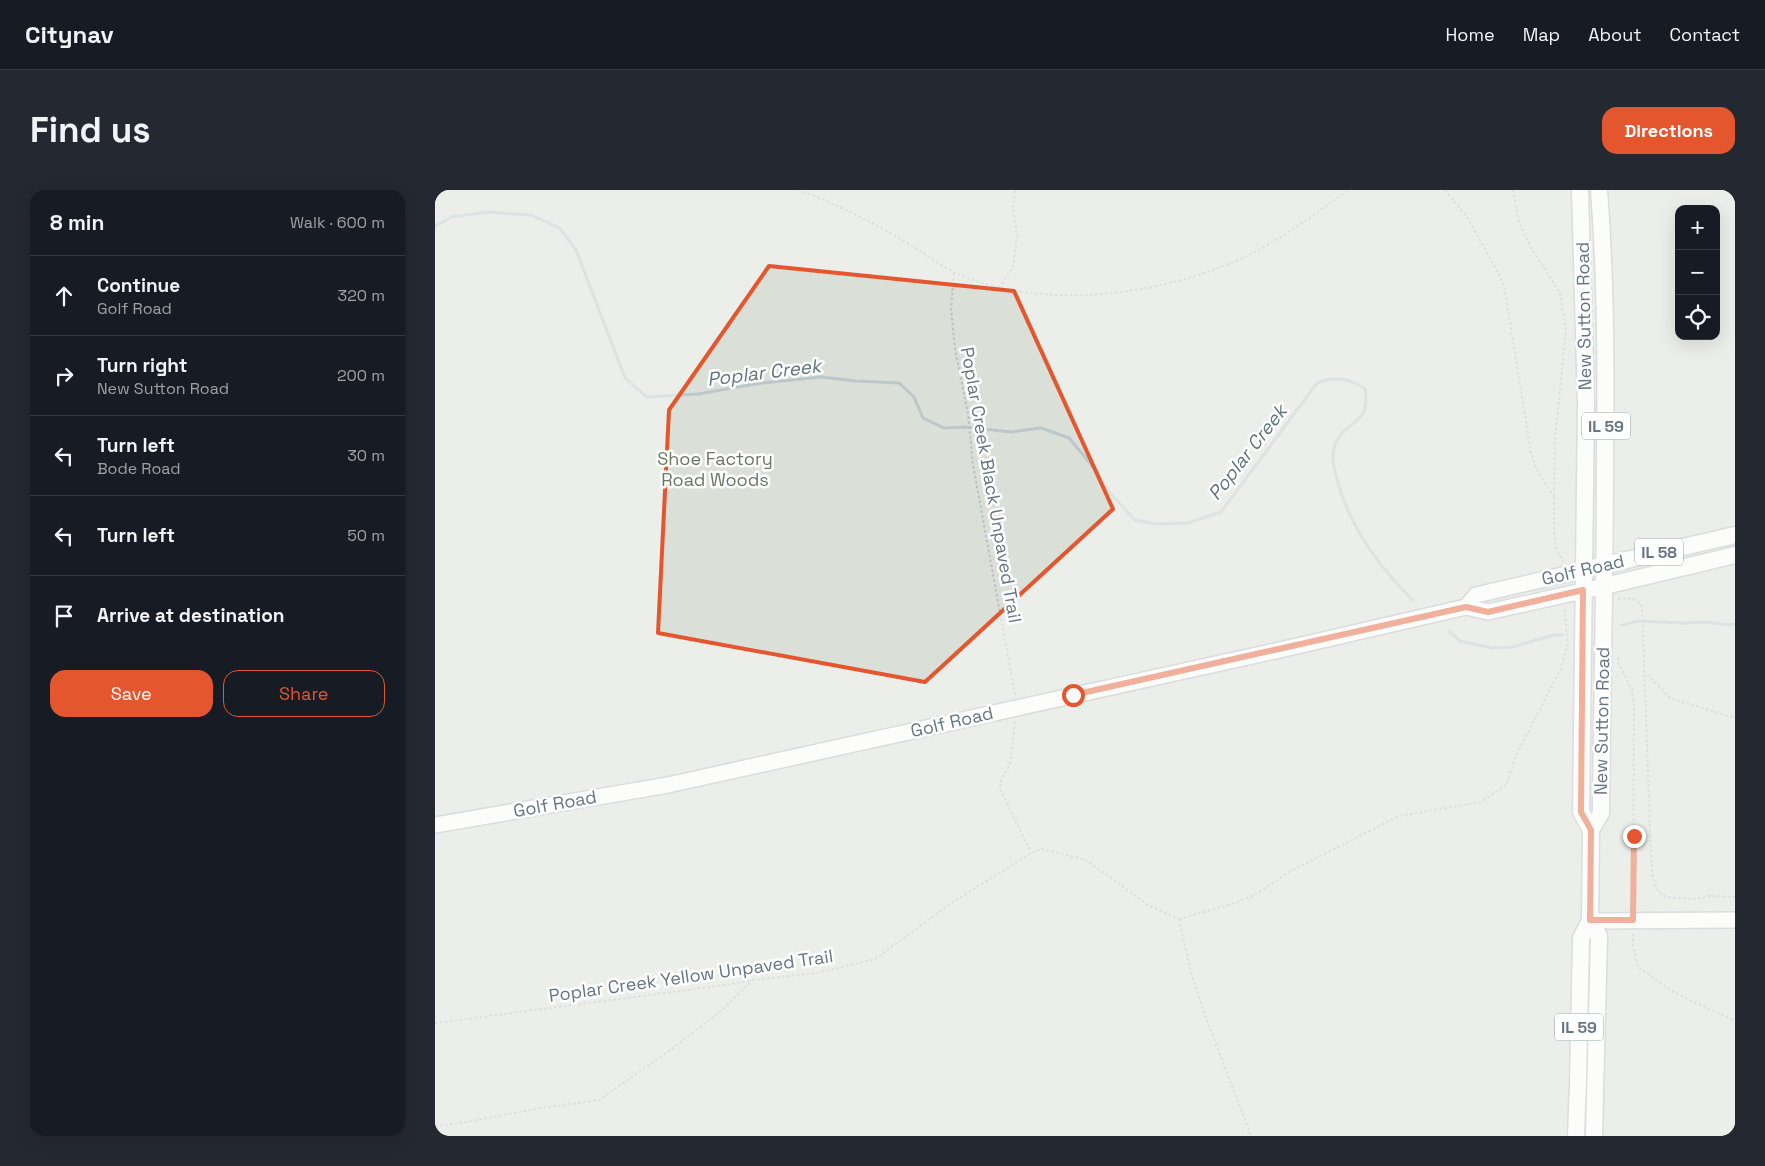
<!DOCTYPE html>
<html lang="en">
<head>
<meta charset="utf-8">
<style>
  :root { --surface:#171b24; --page:#242831; --text:#f1f3f6; --muted:#9ea1a6; --line:#363941; --accent:#e4572e }
  body { margin:0; font-family:"Space Grotesk",sans-serif; background:var(--page); color:var(--text) }
  .controls { position:absolute; right:15px; top:15px; display:grid; overflow:hidden; border-radius:10px; box-shadow:0 5px 20px #0002 }
  .controls button { width:45px; height:45px; display:grid; place-items:center; padding:0; border:0; border-bottom:1px solid var(--line); background:var(--surface); color:var(--text); font:25px sans-serif }
  .stop { position:absolute; width:15px; height:15px; margin:-11px; border:4px solid #e4572e; border-radius:50%; background:#fff }
  .stop.end { background:#e4572e; border-color:#fff; box-shadow:0 1px 5px #0008 }
  .list { margin:0; padding:0; list-style:none }
  h2 { display:flex; justify-content:space-between; align-items:center; height:65px; margin:0; padding:0 20px; font-size:21px }
  h2 small { font-size:16px; font-weight:400; color:var(--muted) }
  .list li { display:grid; grid-template-columns:32px 1fr auto; gap:15px; align-items:center; box-sizing:border-box; height:80px; padding:0 20px; border-top:1px solid var(--line) }
  .list b { display:block; font-size:19px; white-space:nowrap }
  .list p { margin:0; font-size:16px; white-space:nowrap; color:var(--muted) }
  .list em { font-size:16px; font-style:normal; color:var(--muted) }
  .actions { display:flex; gap:10px; padding:15px 20px }
  .actions a { flex:1; padding:11px 0; border:1px solid var(--accent); border-radius:15px; text-align:center; font-size:18px; color:var(--accent) }
  .actions .main { background:var(--accent); color:#fff }
  .icon { flex:none; width:28px; height:28px; fill:none; stroke:currentColor; stroke-width:2; stroke-linecap:round; stroke-linejoin:round }
  .map { position:relative; flex:none; width:1300px; height:946px; overflow:hidden; border-radius:15px }
  header { display:flex; align-items:center; gap:30px; box-sizing:border-box; height:70px; padding:0 25px; background:var(--surface); border-bottom:1px solid var(--line) }
  header strong { font-size:24px }
  nav { display:flex; gap:28px; margin-inline-start:auto; font-size:18px }
  .intro { display:flex; align-items:center; justify-content:space-between; box-sizing:border-box; height:120px; padding:0 30px }
  h1 { margin:0; font-size:35px }
  .button { padding:12px 22px; border-radius:15px; background:var(--accent); color:#fff; font-size:18px; font-weight:700 }
  main { display:flex; gap:30px; padding:0 30px }
  aside { flex:1; background:var(--surface); border-radius:15px; box-shadow:0 5px 20px #0002 }
  .map>svg:first-child { display:block }
  .green { fill:#dadfd7; fill-rule:evenodd }
  .lines { fill:none; stroke-linecap:round; stroke-linejoin:round }
  .stream { stroke:#bbc7cb; stroke-width:3 }
  .secondary-casing { stroke:#b3babf; stroke-width:18 }
  .primary-casing { stroke:#b5babe; stroke-width:19 }
  .path { stroke:#bbbfc2; stroke-width:2; stroke-dasharray:2.5 2.5; stroke-linecap:butt }
  .secondary { stroke:#fff; stroke-width:15 }
  .primary { stroke:#fff; stroke-width:16 }
  .route { stroke:#e4572e; stroke-width:6 }
  .marked { fill:none; stroke:#e4572e; stroke-width:4; stroke-linejoin:round }
  .labels { text-anchor:middle; stroke-width:5; stroke-linejoin:round; paint-order:stroke }
  .shield { fill:#fff; stroke:#939fa8; stroke-width:1 }
  .shield-label { font-size:16px; font-weight:bold; fill:#657683 }
  .street-label { font-size:18px; fill:#657683; stroke:#fff }
  .park-label { font-size:18px; fill:#687a64; stroke:#fff }
  .water-label { font-size:19px; font-style:italic; fill:#60757c; stroke:#fff }
</style>
</head>
<body>
<header>
<strong>Citynav</strong>
<nav><a>Home</a><a>Map</a><a>About</a><a>Contact</a></nav>
</header>
<div class="intro"><h1>Find us</h1><a class="button">Directions</a></div>
<main>
<aside>
<h2>8 min<small>Walk · 600 m</small></h2>
<ul class="list">
<li><svg class="icon" aria-label="ahead" viewBox="0 0 24 24"><path d="M12 20V5M6 11l6-6 6 6"/></svg><div><b>Continue</b><p>Golf Road</p></div><em>320 m</em></li>
<li><svg class="icon" aria-label="right" viewBox="0 0 24 24"><path d="M7 20v-9h11M14 6l5 5-5 5"/></svg><div><b>Turn right</b><p>New Sutton Road</p></div><em>200 m</em></li>
<li><svg class="icon" aria-label="left" viewBox="0 0 24 24"><path d="M17 20v-9H6M10 6l-5 5 5 5"/></svg><div><b>Turn left</b><p>Bode Road</p></div><em>30 m</em></li>
<li><svg class="icon" aria-label="left" viewBox="0 0 24 24"><path d="M17 20v-9H6M10 6l-5 5 5 5"/></svg><div><b>Turn left</b></div><em>50 m</em></li>
<li><svg class="icon" aria-label="arrive" viewBox="0 0 24 24"><path d="M6 21V4h12l-3 4 3 4H6"/></svg><div><b>Arrive at destination</b></div></li>
</ul>
<div class="actions"><a class="main">Save</a><a>Share</a></div>
</aside>
<div class="map">
<svg width="1300" height="946" viewBox="0 0 1300 946">
  <rect width="100%" height="100%" fill="#fafaf8"/>
  <path class="green" d="M0,0H1300V946H0ZM1244,19H1281V146H1244Z"/>
  <g class="lines">
    <path class="stream" d="M0,36L17,27L53,22L96,25L125,38L141,60L190,188L212,207L263,204L326,193L386,187L421,191L464,193L479,207L488,228L509,238L530,237L576,242L606,238L634,248L655,273L676,304L700,330L721,334L753,333L786,322L882,193C899,186 916,189 930,199C936,235 913,228 901,252C895,265 899,276 902,289C914,336 943,376 978,410
      M1187,435L1204,431L1247,433L1272,432L1294,435L1300,434
      M1015,442L1025,451L1056,458L1077,457L1119,445H1128"/>
    <g class="secondary-casing">
      <path id="secondary" d="M1031,417L1041,405L1149,380
        M0,635L233,595L849,459L1031,417L1053,422L1170,396
        M1155,731L1300,730"/>
    </g>
    <g class="primary-casing">
      <path id="primary" d="M1145,0L1151,214L1146,622L1156,640
        M1161,377L1300,345
        M1170,396L1300,365
        M1155,731L1164,746L1159,946
        M1141,946L1143,892L1146,748L1155,731L1156,640L1166,623C1167,506 1170,389 1170,272C1171,181 1171,91 1164,0"/>
    </g>
    <path class="path" d="M364,0C404,15 443,35 479,57C493,66 506,76 521,83C610,124 745,104 829,57C858,41 886,19 914,0
      M1010,0L1032,27L1065,86L1069,96L1096,263L1101,278L1119,307
      M1078,0L1084,32L1095,56L1125,103L1131,142L1120,248L1119,307V341L1121,358L1128,372
      M519,83L516,119L520,159L533,224L538,275L580,505
      M564,98L578,77L582,46L578,17L580,0
      M1183,409C1194,408 1202,407 1207,417L1216,664L1217,685L1223,701L1231,707L1261,709L1274,706L1300,707
      M1183,467V472L1197,500L1199,516L1198,719
      M1209,481L1235,508L1300,528
      M580,532L575,574L565,592L566,601L596,663
      M744,729L797,714L821,704L856,681L964,626L1046,612L1072,594L1080,568L1126,478L1133,453L1129,417
      M744,729L756,782L770,825L816,946
      M1198,744V756L1203,777L1240,803L1300,831
      M0,833L283,796L318,790L382,783L440,769L515,714L596,663L607,659L651,670L713,715L744,729
      M0,936L31,932L106,918L164,910L237,859L288,819L317,791"/>
    <use href="#secondary" class="secondary"/>
    <use href="#primary" class="primary"/>
  </g>
  <g class="lines">
    <path class="route" d="M638,505L1031,417L1053,422L1148,400L1146,622L1156,640L1155,730H1198L1199,646"/>
  </g>
  <path d="M0 0H1300V946H0ZM334,76L579,101L678,319L490,492L223,443L234,220Z" fill="#fafaf8" fill-opacity=".55" fill-rule="evenodd"/>
  <path class="marked" d="M334,76L579,101L678,319L490,492L223,443L234,220Z"/>
  <g class="labels">
    <g class="shield">
      <rect x="1147" y="222.5" width="48" height="27" rx="4"/>
      <rect x="1200" y="348.5" width="48" height="27" rx="4"/>
      <rect x="1120" y="823.5" width="48" height="27" rx="4"/>
    </g>
    <g class="shield-label">
      <text x="1171" y="242">IL 59</text>
      <text x="1224" y="368">IL 58</text>
      <text x="1144" y="843">IL 59</text>
    </g>
    <g class="street-label">
      <text transform="translate(1149 126) rotate(-91)" y="6">New Sutton Road</text>
      <text transform="translate(556 295) rotate(80)" y="6">Poplar Creek Black Unpaved Trail</text>
      <text transform="translate(1148 380) rotate(-13)" y="6">Golf Road</text>
      <text transform="translate(1167 531) rotate(-89)" y="6">New Sutton Road</text>
      <text transform="translate(517 532) rotate(-13)" y="6">Golf Road</text>
      <text transform="translate(120 614) rotate(-10)" y="6">Golf Road</text>
      <text transform="translate(256 786) rotate(-8)" y="6">Poplar Creek Yellow Unpaved Trail</text>
    </g>
    <g class="park-label">
      <text x="280" y="275">Shoe Factory<tspan x="280" dy="21">Road Woods</tspan></text>
    </g>
    <g class="water-label">
      <text transform="translate(329 182) rotate(-7)" y="7">Poplar Creek</text>
      <text transform="translate(812 262) rotate(-52)" y="7">Poplar Creek</text>
    </g>
  </g>
</svg>
<div class="controls">
<button>+</button>
<button>−</button>
<button><svg class="icon" aria-label="locate" viewBox="0 0 24 24"><circle cx="12" cy="12" r="6"/><path d="M12 2v4M12 18v4M2 12h4M18 12h4"/></svg></button>
</div>
<div class="stop" style="left:638px;top:505px"></div>
<div class="stop end" style="left:1199px;top:646px"></div>
</div>
</main>
</body>
</html>
